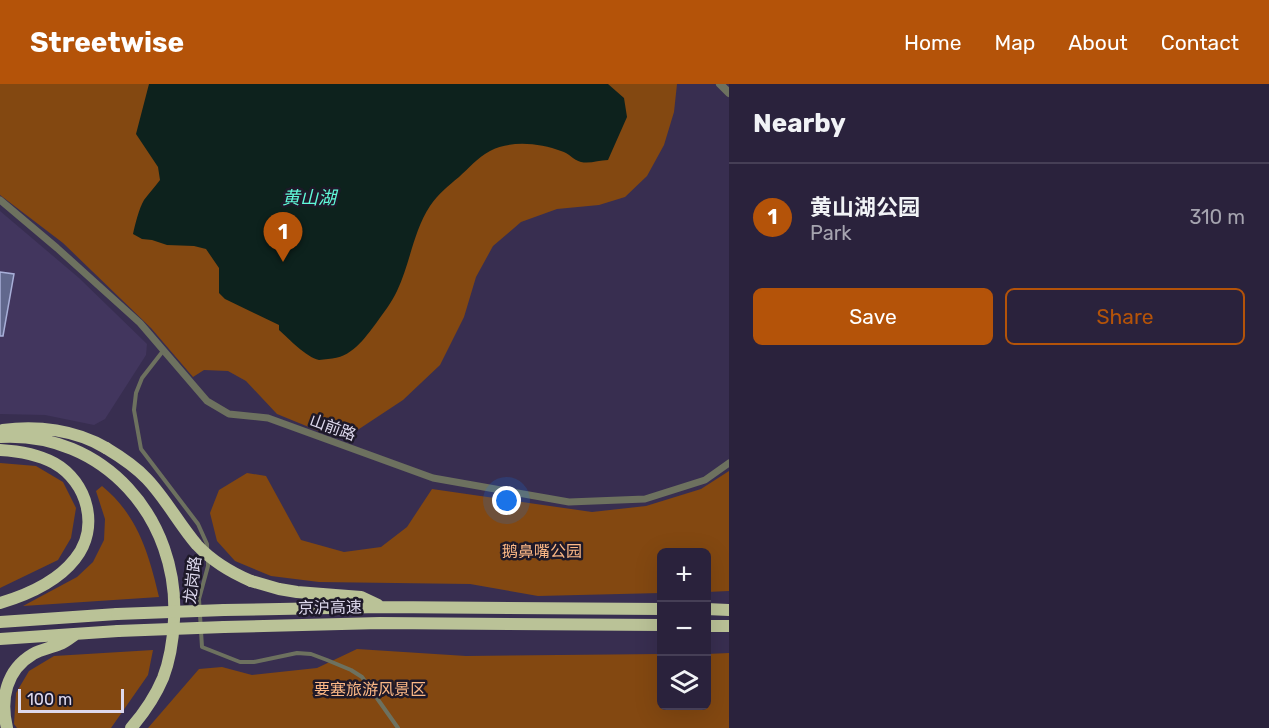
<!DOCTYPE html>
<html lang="en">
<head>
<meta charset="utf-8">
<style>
  :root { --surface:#2a223c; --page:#362f47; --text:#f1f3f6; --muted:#a5a4af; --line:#463f56; --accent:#b45309 }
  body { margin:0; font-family:Rubik,"Noto Sans SC",sans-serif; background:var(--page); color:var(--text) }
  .controls { position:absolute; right:18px; bottom:18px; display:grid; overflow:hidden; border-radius:9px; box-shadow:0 6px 24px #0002 }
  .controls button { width:54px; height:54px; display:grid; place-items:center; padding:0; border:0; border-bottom:2px solid var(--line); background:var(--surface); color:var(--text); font:30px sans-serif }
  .scale { position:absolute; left:18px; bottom:15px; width:106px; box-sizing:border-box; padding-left:6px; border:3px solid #ddd8ed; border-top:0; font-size:16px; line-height:21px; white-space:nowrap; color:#ddd8ed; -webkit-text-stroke:4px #1e1929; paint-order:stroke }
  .you { position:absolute; left:507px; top:417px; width:21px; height:21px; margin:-15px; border:4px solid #fff; border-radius:50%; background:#1a73e8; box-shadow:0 0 0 9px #1a73e833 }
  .badge { display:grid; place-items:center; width:39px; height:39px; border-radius:50%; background:var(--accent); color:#fff; font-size:20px; font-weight:700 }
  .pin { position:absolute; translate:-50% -50px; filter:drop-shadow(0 2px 3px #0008) }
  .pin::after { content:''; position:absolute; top:32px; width:21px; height:18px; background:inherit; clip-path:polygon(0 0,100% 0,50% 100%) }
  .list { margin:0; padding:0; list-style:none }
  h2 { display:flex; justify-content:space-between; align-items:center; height:78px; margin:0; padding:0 24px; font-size:26px }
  h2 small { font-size:20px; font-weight:400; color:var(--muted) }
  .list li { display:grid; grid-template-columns:39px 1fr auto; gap:18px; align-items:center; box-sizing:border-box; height:108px; padding:0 24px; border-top:2px solid var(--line) }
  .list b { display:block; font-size:22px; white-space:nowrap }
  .list p { margin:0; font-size:20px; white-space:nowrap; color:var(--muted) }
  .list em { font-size:20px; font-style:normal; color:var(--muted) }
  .actions { display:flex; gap:12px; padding:18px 24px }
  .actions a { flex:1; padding:14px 0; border:2px solid var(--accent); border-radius:9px; text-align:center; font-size:21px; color:var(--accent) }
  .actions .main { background:var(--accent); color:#fff }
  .icon { flex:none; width:33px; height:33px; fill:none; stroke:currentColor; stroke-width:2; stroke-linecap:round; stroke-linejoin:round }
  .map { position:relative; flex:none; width:729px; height:644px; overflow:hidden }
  header { display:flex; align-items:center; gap:36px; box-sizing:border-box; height:84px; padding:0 30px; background:var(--accent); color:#fff }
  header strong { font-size:28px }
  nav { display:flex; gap:33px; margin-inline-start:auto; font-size:21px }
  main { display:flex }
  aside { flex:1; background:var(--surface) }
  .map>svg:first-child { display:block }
  .built { fill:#42365e }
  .green { fill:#834811 }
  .water { fill:#0d221d }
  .building { fill:#61688d; stroke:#a8afd8; stroke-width:1.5 }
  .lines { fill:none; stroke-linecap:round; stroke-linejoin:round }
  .service { stroke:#6d715f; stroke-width:4 }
  .minor { stroke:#6d715f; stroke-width:7 }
  .tertiary { stroke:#6d715f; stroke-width:8 }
  .motorway { stroke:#bac297; stroke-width:12 }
  .motorway-bridge { stroke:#bac297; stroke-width:12 }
  .labels { text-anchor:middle; stroke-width:5; stroke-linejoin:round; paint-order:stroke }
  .street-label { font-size:16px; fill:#ddd8ed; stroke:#1e1929 }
  .park-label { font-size:16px; fill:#fcb886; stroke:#1e1929 }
  .water-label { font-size:18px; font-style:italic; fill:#60f9d9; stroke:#1e1929 }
</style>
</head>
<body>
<header>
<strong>Streetwise</strong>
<nav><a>Home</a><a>Map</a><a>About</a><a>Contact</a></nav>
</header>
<main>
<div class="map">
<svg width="729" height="644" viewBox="0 0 729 644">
  <rect width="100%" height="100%" fill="#382e50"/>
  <path class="built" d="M0,127L79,194L147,260L146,271L105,335L94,341L45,331L0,330Z"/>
  <path class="green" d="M0,0H677L674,28L664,61L647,92L625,113L599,121L557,125L521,138L493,162L476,193L464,233L440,281L403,316L353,349L321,348L277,330L246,297L228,287L204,286L193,293L151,244L63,159L0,111Z
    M0,379L36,382L63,398L76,424L71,454L58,476L0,504Z
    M729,387V507L707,508L706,468H662L661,509L538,512L470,500L319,498L271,492L235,477L217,457L210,429L219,406L247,389L266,392L301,456L344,468L381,463L407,443L432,405L592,428L646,422L701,405Z
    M102,402C138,431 149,471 159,513L23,522L77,493L93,478L104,456L105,435L96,407Z
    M357,565L466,572L661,570L662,622H706L707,570L729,569V644H148L199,585L222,583L252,591L317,584Z
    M153,566L148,591L111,644H17L14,640L16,609L29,587L54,572Z"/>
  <path class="water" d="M149,0H608L624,14L627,33L608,76C599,76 590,80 581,78C573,76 569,69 561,67C540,59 510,56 490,67C477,74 469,84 459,93C448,102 438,110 430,122C413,148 410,180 397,207C392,218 384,228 377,238C364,255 352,274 328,275C325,275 322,276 319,276C306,273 289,255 279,246V241L225,215L219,209V184L206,165L194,162L167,161L152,156L142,155L133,150C135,141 139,124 144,116C149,109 155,103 160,96L158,83L136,50Z"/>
  <path class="building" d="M0,188L14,190L3,252H0Z"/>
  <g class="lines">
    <path class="service" d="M163,267L142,294L136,309L134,326L141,365L198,440L207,460V466
      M208,476V482L199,515L202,563L240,578H254L297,569L311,570L327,576L351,586L362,593L398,644"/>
    <path class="minor" d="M0,116L57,164L140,239L207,317L229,330L268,334L433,394L569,418L645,415L705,396L729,379"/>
    <path class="tertiary" d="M720,0L729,9"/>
    <path class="motorway" d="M3,346C37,341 76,346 106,364
      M0,353C104,347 180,435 174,536C173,556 170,576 163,594C155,613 144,629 131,644
      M0,366C18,367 37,370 54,379C88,398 100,444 75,475C57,498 27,511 0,519
      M251,497L279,505L297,508L361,513L378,521
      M706,525L729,526
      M224,526L381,523L662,525
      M0,538L117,530
      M706,542H729
      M224,543L380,539L662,541
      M0,555L118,547
      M7,644C0,615 6,586 33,570C42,565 51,564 60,560C66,558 71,553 76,550"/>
    <path class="motorway-bridge" d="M106,364C121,373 135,382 147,395C166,415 179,440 197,461C212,477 230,488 251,497
      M117,530L224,526
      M118,547L224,543"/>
  </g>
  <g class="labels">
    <g class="street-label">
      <text transform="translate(333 343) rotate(20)" y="6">山前路</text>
      <text transform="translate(192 496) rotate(-83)" y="6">龙岗路</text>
      <text transform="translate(330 523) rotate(-1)" y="6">京沪高速</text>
    </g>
    <g class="park-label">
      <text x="542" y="473">鹅鼻嘴公园</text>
      <text x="370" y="611">要塞旅游风景区</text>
    </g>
    <g class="water-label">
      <text x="309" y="120">黄山湖</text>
    </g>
  </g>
</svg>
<div class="controls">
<button>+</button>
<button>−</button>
<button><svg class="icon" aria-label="layers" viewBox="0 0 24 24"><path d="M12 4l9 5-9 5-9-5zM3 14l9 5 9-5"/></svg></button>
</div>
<div class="scale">100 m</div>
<div class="you"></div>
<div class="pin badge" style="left:283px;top:178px">1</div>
</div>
<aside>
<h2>Nearby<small></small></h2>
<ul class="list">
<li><span class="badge">1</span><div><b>黄山湖公园</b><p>Park</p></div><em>310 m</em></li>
</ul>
<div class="actions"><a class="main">Save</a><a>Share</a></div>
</aside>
</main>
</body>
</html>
